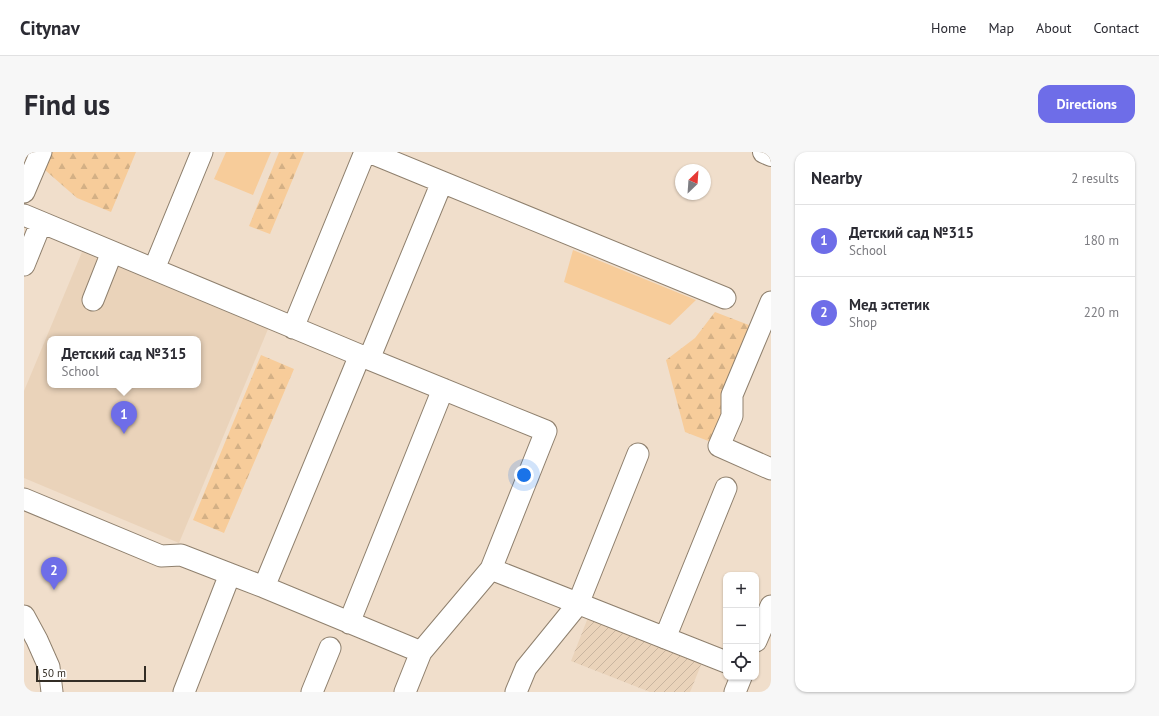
<!DOCTYPE html>
<html lang="en">
<head>
<meta charset="utf-8">
<style>
  :root { --surface:#fff; --page:#f7f7f7; --text:#2b2b33; --muted:#7c7c81; --line:#e1e1e2; --accent:#6e6de8 }
  body { margin:0; font-family:"PT Sans",sans-serif; background:var(--page); color:var(--text) }
  .controls { position:absolute; right:12px; bottom:12px; display:grid; overflow:hidden; border-radius:8px; box-shadow:0 1px 3px #0004 }
  .controls button { width:36px; height:36px; display:grid; place-items:center; padding:0; border:0; border-bottom:1px solid var(--line); background:var(--surface); color:var(--text); font:20px sans-serif }
  .compass { position:absolute; left:651px; top:12px; width:36px; height:36px; border-radius:50%; background:var(--surface); box-shadow:0 1px 3px #0004; rotate:25deg }
  .scale { position:absolute; left:12px; bottom:10px; width:110px; box-sizing:border-box; padding-left:4px; border:2px solid #332d25; border-top:0; font-size:11px; line-height:14px; white-space:nowrap; color:#332d25; -webkit-text-stroke:3px #fff; paint-order:stroke }
  .you { position:absolute; left:500px; top:323px; width:14px; height:14px; margin:-10px; border:3px solid #fff; border-radius:50%; background:#1a73e8; box-shadow:0 0 0 6px #1a73e833 }
  .badge { display:grid; place-items:center; width:26px; height:26px; border-radius:50%; background:var(--accent); color:#fff; font-size:13px; font-weight:700 }
  .pin { position:absolute; translate:-50% -33px; filter:drop-shadow(0 1px 2px #0008) }
  .pin::after { content:''; position:absolute; top:21px; width:14px; height:12px; background:inherit; clip-path:polygon(0 0,100% 0,50% 100%) }
  .popup { position:absolute; left:23px; top:184px; width:154px; height:52px; box-sizing:border-box; display:grid; place-content:center; border-radius:8px; background:var(--surface); filter:drop-shadow(0 1px 3px #0005); font-size:13px; white-space:nowrap; color:var(--muted) }
  .popup b { font-size:15px; color:var(--text) }
  .popup::after { content:''; position:absolute; left:50%; top:100%; margin-left:-8px; border:8px solid transparent; border-top-color:var(--surface) }
  .list { margin:0; padding:0; list-style:none }
  h2 { display:flex; justify-content:space-between; align-items:center; height:52px; margin:0; padding:0 16px; font-size:17px }
  h2 small { font-size:13px; font-weight:400; color:var(--muted) }
  .list li { display:grid; grid-template-columns:26px 1fr auto; gap:12px; align-items:center; box-sizing:border-box; height:72px; padding:0 16px; border-top:1px solid var(--line) }
  .list b { display:block; font-size:15px; white-space:nowrap }
  .list p { margin:0; font-size:13px; white-space:nowrap; color:var(--muted) }
  .list em { font-size:13px; font-style:normal; color:var(--muted) }
  .icon { flex:none; width:22px; height:22px; fill:none; stroke:currentColor; stroke-width:2; stroke-linecap:round; stroke-linejoin:round }
  .map { position:relative; flex:none; width:747px; height:540px; overflow:hidden; border-radius:12px }
  header { display:flex; align-items:center; gap:24px; box-sizing:border-box; height:56px; padding:0 20px; background:var(--surface); border-bottom:1px solid var(--line) }
  header strong { font-size:19px }
  nav { display:flex; gap:22px; margin-inline-start:auto; font-size:14px }
  .intro { display:flex; align-items:center; justify-content:space-between; box-sizing:border-box; height:96px; padding:0 24px }
  h1 { margin:0; font-size:28px }
  .button { padding:10px 18px; border-radius:12px; background:var(--accent); color:#fff; font-size:14px; font-weight:700 }
  main { display:flex; gap:24px; padding:0 24px }
  aside { flex:1; background:var(--surface); border-radius:12px; box-shadow:0 1px 3px #0004 }
  .map>svg:first-child { display:block }
  .built { fill:#ead3ba; fill-rule:evenodd }
  .industrial { fill:url(#industrial-furrows) }
  .forest { fill:url(#forest-firs) }
  .park { fill:#f7cc9a }
  .lines { fill:none; stroke-linecap:round; stroke-linejoin:round }
  .minor-casing { stroke:#8f806e; stroke-width:23 }
  .major-casing { stroke:#8f806e; stroke-width:24 }
  .minor { stroke:#fff; stroke-width:21 }
  .major { stroke:#fff; stroke-width:22 }
</style>
</head>
<body>
<header>
<strong>Citynav</strong>
<nav><a>Home</a><a>Map</a><a>About</a><a>Contact</a></nav>
</header>
<div class="intro"><h1>Find us</h1><a class="button">Directions</a></div>
<main>
<div class="map">
<svg width="747" height="540" viewBox="0 0 747 540">
  <defs>
    <pattern id="industrial-furrows" width="10" height="10" patternUnits="userSpaceOnUse"><rect width="10" height="10" fill="#ead3ba"/><path d="M-1 1l2-2M0 10L10 0M9 11l2-2" fill="none" stroke="#c9b5a0"/></pattern>
    <pattern id="forest-firs" width="22" height="20" patternUnits="userSpaceOnUse"><rect width="22" height="20" fill="#f7cc9a"/><path d="M5 1l3.5 6h-7zM16 11l3.5 6h-7z" fill="#d4b085"/></pattern>
  </defs>
  <rect width="100%" height="100%" fill="#f0decb"/>
  <path class="built" d="M58,100L244,177L155,391L0,326V239ZM26,187H174V233H26Z"/>
  <path class="industrial" d="M565,463L679,508L666,540H626L547,509Z"/>
  <path class="forest" d="M28,0H112L87,60L53,46L21,18Z
    M255,0H280L246,82L225,74Z
    M691,160L730,175L687,290L661,280L642,208L671,186Z
    M237,203L270,217L200,381L169,368Z"/>
  <path class="park" d="M202,0H247L229,43L190,27Z
    M549,98L672,148L646,173L540,130Z"/>
  <g class="lines">
    <g class="minor-casing">
      <path id="minor" d="M418,30L701,146
        M0,40L17,0
        M0,63L345,207L418,30L345,0
        M0,113L17,71
        M130,117L178,0
        M69,148L88,100
        M747,150L708,243V264L695,294L747,317
        M269,176L341,0
        M345,207L522,279L467,417L702,510
        M0,347L137,404L157,403L206,422
        M240,435L397,500L467,417
        M0,464L13,488L25,515L28,540
        M325,471L419,237
        M641,486L702,336
        M732,489L747,454
        M160,540L206,422L240,435L336,203
        M288,540L306,496
        M381,540L397,500
        M492,540L502,516L554,452L614,302
        M711,540L717,525"/>
    </g>
    <g class="major-casing">
      <path id="major" d="M740,0L747,3"/>
    </g>
    <use href="#minor" class="minor"/>
    <use href="#major" class="major"/>
  </g>
</svg>
<div class="controls">
<button>+</button>
<button>−</button>
<button><svg class="icon" aria-label="locate" viewBox="0 0 24 24"><circle cx="12" cy="12" r="6"/><path d="M12 2v4M12 18v4M2 12h4M18 12h4"/></svg></button>
</div>
<svg class="compass" viewBox="-18 -18 36 36"><path d="M0-13l5 13h-10z" fill="#e53935"/><path d="M0 13l5-13h-10z" fill="#7c7c81"/></svg>
<div class="scale">50 m</div>
<div class="you"></div>
<div class="pin badge" style="left:100px;top:282px">1</div>
<div class="popup"><b>Детский сад №315</b>School</div>
<div class="pin badge" style="left:30px;top:438px">2</div>
</div>
<aside>
<h2>Nearby<small>2 results</small></h2>
<ul class="list">
<li><span class="badge">1</span><div><b>Детский сад №315</b><p>School</p></div><em>180 m</em></li>
<li><span class="badge">2</span><div><b>Мед эстетик</b><p>Shop</p></div><em>220 m</em></li>
</ul>
</aside>
</main>
</body>
</html>
